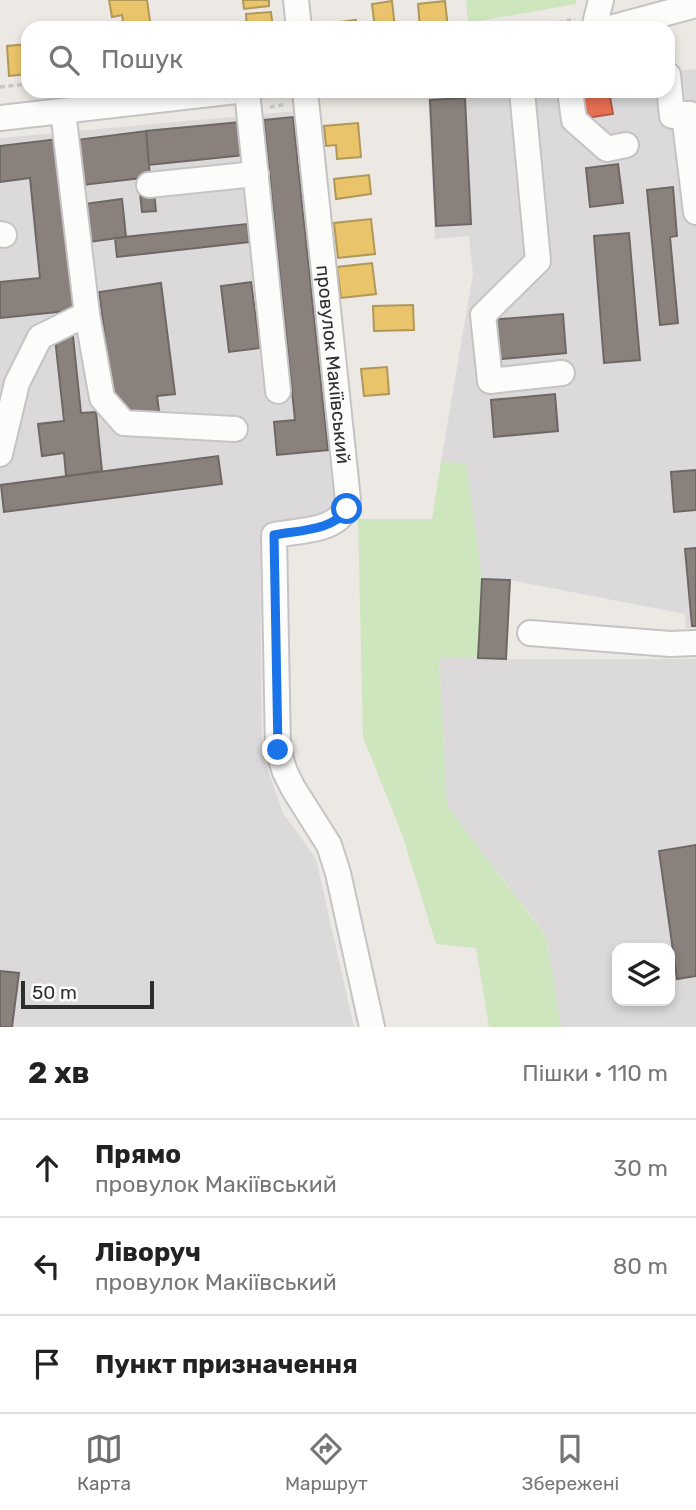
<!DOCTYPE html>
<html lang="uk">
<head>
<meta charset="utf-8">
<style>
  :root { --surface:#fff; --page:#f6f6f6; --text:#222; --muted:#767676; --line:#e0e0e0; --accent:#706f6e }
  body { margin:0; font-family:Rubik,sans-serif; background:var(--page); color:var(--text) }
  .controls { position:absolute; right:21px; bottom:21px; display:grid; overflow:hidden; border-radius:14px; box-shadow:0 4px 10px #0003 }
  .controls button { width:63px; height:63px; display:grid; place-items:center; padding:0; border:0; border-bottom:2px solid var(--line); background:var(--surface); color:var(--text); font:35px sans-serif }
  .scale { position:absolute; left:21px; bottom:18px; width:133px; box-sizing:border-box; padding-left:7px; border:4px solid #2e2e2e; border-top:0; font-size:19px; line-height:24px; white-space:nowrap; color:#2e2e2e; -webkit-text-stroke:5px #fff; paint-order:stroke }
  .stop { position:absolute; width:21px; height:21px; margin:-16px; border:5px solid #1a73e8; border-radius:50%; background:#fff }
  .stop.end { background:#1a73e8; border-color:#fff; box-shadow:0 2px 7px #0008 }
  .list { margin:0; padding:0; list-style:none }
  h2 { display:flex; justify-content:space-between; align-items:center; height:91px; margin:0; padding:0 28px; font-size:30px }
  h2 small { font-size:23px; font-weight:400; color:var(--muted) }
  .list li { display:grid; grid-template-columns:46px 1fr auto; gap:21px; align-items:center; box-sizing:border-box; height:98px; padding:0 28px; border-top:2px solid var(--line) }
  .list b { display:block; font-size:26px; white-space:nowrap }
  .list p { margin:0; font-size:23px; white-space:nowrap; color:var(--muted) }
  .list em { font-size:23px; font-style:normal; color:var(--muted) }
  .icon { flex:none; width:38px; height:38px; fill:none; stroke:currentColor; stroke-width:2; stroke-linecap:round; stroke-linejoin:round }
  .map { position:relative; flex:none; width:696px; height:1027px; overflow:hidden }
  .search { position:absolute; background:var(--surface); box-shadow:0 4px 10px #0003; left:21px; right:21px; top:21px; height:77px; display:flex; align-items:center; gap:18px; box-sizing:border-box; padding:0 24px; border-radius:21px; color:var(--muted); font-size:26px }
  .sheet { height:385px; background:var(--surface) }
  nav { display:flex; justify-content:space-around; align-items:center; box-sizing:border-box; height:98px; border-top:2px solid var(--line); background:var(--surface); font-size:19px; color:var(--muted) }
  nav a { display:grid; justify-items:center; gap:4px }
  nav .on { color:var(--accent) }
  .map>svg:first-child { display:block }
  .industrial { fill:#dcd9db; fill-rule:evenodd }
  .green { fill:#cee6be }
  .homes { fill:#e9c46a; stroke:#b19758; stroke-width:2 }
  .shops { fill:#e76f51; stroke:#b05c46; stroke-width:2 }
  .industry { fill:#8a817c; stroke:#6e6865; stroke-width:2 }
  .lines { fill:none; stroke-linecap:round; stroke-linejoin:round }
  .minor-casing { stroke:#c5c4c5; stroke-width:28 }
  .path { stroke:#c9c9c8; stroke-width:3.5; stroke-dasharray:5 3.5; stroke-linecap:butt }
  .minor { stroke:#fcfcfb; stroke-width:24 }
  .route { stroke:#1a73e8; stroke-width:9 }
  .labels { text-anchor:middle; stroke-width:7; stroke-linejoin:round; paint-order:stroke }
  .street-label { font-size:19px; fill:#2e2e2e; stroke:#fff }
</style>
</head>
<body>
<div class="map">
<svg width="696" height="1027" viewBox="0 0 696 1027">
  <rect width="100%" height="100%" fill="#ece8e4"/>
  <path class="industrial" d="M696,69V628H686L685,614L510,580L482,579L466,463L441,462L473,274L469,236L435,239L428,97L488,91H668V72Z
    M296,111L338,512L260,532L262,753L283,813L316,859L354,1027H0V138Z
    M439,656L506,659H696V1027H561L546,935L447,806ZM617,948H670V1001H617Z"/>
  <path class="green" d="M466,0H576V4L468,23Z
    M441,462L466,463L482,579L478,658L439,657L447,806L546,936L561,1027H489L476,948L436,944L402,834L363,737L358,519H432Z"/>
  <path class="homes" d="M109,0H147L151,28H124L122,15L112,17Z
    M243,0H269V6L244,9Z
    M392,1L395,28H375L372,4Z
    M445,1L448,28H420L418,4Z
    M271,12L273,28H247L246,14Z
    M356,20V28H325L324,24Z
    M190,23L191,28H173V25Z
    M28,44V74L9,76L7,46Z
    M358,123L361,157L337,159L336,145L326,146L324,126Z
    M369,175L371,194L336,199L334,179Z
    M371,219L375,254L338,258L334,223Z
    M372,263L376,294L341,298L337,267Z
    M413,305L414,330L374,331L373,306Z
    M387,367L389,394L364,396L361,369Z"/>
  <path class="shops" d="M575,91H609L613,114L579,119Z"/>
  <path class="industry" d="M465,98L471,224L436,226L430,100Z
    M293,117L328,450L277,455L274,422L295,420L264,120Z
    M240,122L244,155L149,165L146,131Z
    M146,131L150,177L74,186L68,141Z
    M58,139L76,310L0,318V282L40,278L30,178L0,182V146Z
    M618,164L623,203L590,207L586,168Z
    M673,187L677,236L670,237L678,323L660,325L647,190Z
    M154,192L156,211L142,212L140,193Z
    M122,199L126,237L88,242L84,204Z
    M247,224L249,242L117,257L115,238Z
    M629,233L640,360L604,363L594,236Z
    M251,282L260,348L229,352L221,286Z
    M161,283L175,394L157,396L160,419L114,407L99,292Z
    M563,314L566,353L493,360L489,320Z
    M73,336L81,413L96,412L102,471L66,476L64,453L42,456L38,424L64,421L55,338Z
    M555,394L558,431L494,437L491,400Z
    M218,456L222,484L4,512L1,485Z
    M696,470V510L674,512L671,472Z
    M696,548V626H692L685,549Z
    M482,579L510,580L506,659L478,658Z
    M696,845V976L677,979L659,851Z
    M0,971L19,973L12,1027H0Z"/>
  <g class="lines">
    <g class="minor-casing">
      <g id="minor">
        <path d="M296,0L299,28"/>
        <path d="M594,28L601,0"/>
        <path d="M610,28L696,5"/>
        <path d="M668,75L672,116L690,114"/>
        <path d="M247,91L278,391"/>
        <path id="s1" d="M305,91L348,500C344,532 300,530 274,535L278,750L285,772L293,788L329,845L338,873L372,1027"/>
        <path d="M522,91L538,261L483,315L490,381L562,373"/>
        <path d="M570,91L574,120L607,149L626,145"/>
        <path d="M63,111L87,314L102,398L124,423L235,429"/>
        <path d="M684,114L696,212"/>
        <path d="M0,118L236,91"/>
        <path d="M149,185L256,174"/>
        <path d="M0,234L4,235"/>
        <path d="M0,454L17,383L40,337L87,314"/>
        <path d="M530,633L670,644L696,643"/>
      </g>
    </g>
    <path class="path" d="M533,28L575,19
      M0,87L28,84
      M270,107L287,104"/>
    <use href="#minor" class="minor"/>
  </g>
  <g class="lines">
    <path class="route" d="M278,750L274,535C298,530 333,531 347,509"/>
  </g>
  <g class="labels">
    <g class="street-label">
      <text dy="7" stroke="none"><textPath href="#s1" startOffset="275">провулок Макіївський</textPath></text>
    </g>
  </g>
</svg>
<div class="controls">
<button><svg class="icon" aria-label="layers" viewBox="0 0 24 24"><path d="M12 4l9 5-9 5-9-5zM3 14l9 5 9-5"/></svg></button>
</div>
<div class="scale">50 m</div>
<div class="stop" style="left:347px;top:509px"></div>
<div class="stop end" style="left:278px;top:750px"></div>
<div class="search"><svg class="icon" aria-label="search" viewBox="0 0 24 24"><circle cx="10" cy="10" r="6"/><path d="M15 15l6 6"/></svg>Пошук</div>
</div>
<section class="sheet">
<h2>2 хв<small>Пішки · 110 m</small></h2>
<ul class="list">
<li><svg class="icon" aria-label="ahead" viewBox="0 0 24 24"><path d="M12 20V5M6 11l6-6 6 6"/></svg><div><b>Прямо</b><p>провулок Макіївський</p></div><em>30 m</em></li>
<li><svg class="icon" aria-label="left" viewBox="0 0 24 24"><path d="M17 20v-9H6M10 6l-5 5 5 5"/></svg><div><b>Ліворуч</b><p>провулок Макіївський</p></div><em>80 m</em></li>
<li><svg class="icon" aria-label="arrive" viewBox="0 0 24 24"><path d="M6 21V4h12l-3 4 3 4H6"/></svg><div><b>Пункт призначення</b></div></li>
</ul>
</section>
<nav>
<a class="on"><svg class="icon" aria-label="map" viewBox="0 0 24 24"><path d="M3 6l6-2 6 2 6-2v14l-6 2-6-2-6 2zM9 4v14M15 6v14"/></svg>Карта</a>
<a><svg class="icon" aria-label="directions" viewBox="0 0 24 24"><path d="M12 3l9 9-9 9-9-9zM9 14v-3h6M13 9l2 2-2 2"/></svg>Маршрут</a>
<a><svg class="icon" aria-label="saved" viewBox="0 0 24 24"><path d="M7 4h10v16l-5-4-5 4z"/></svg>Збережені</a>
</nav>
</body>
</html>
